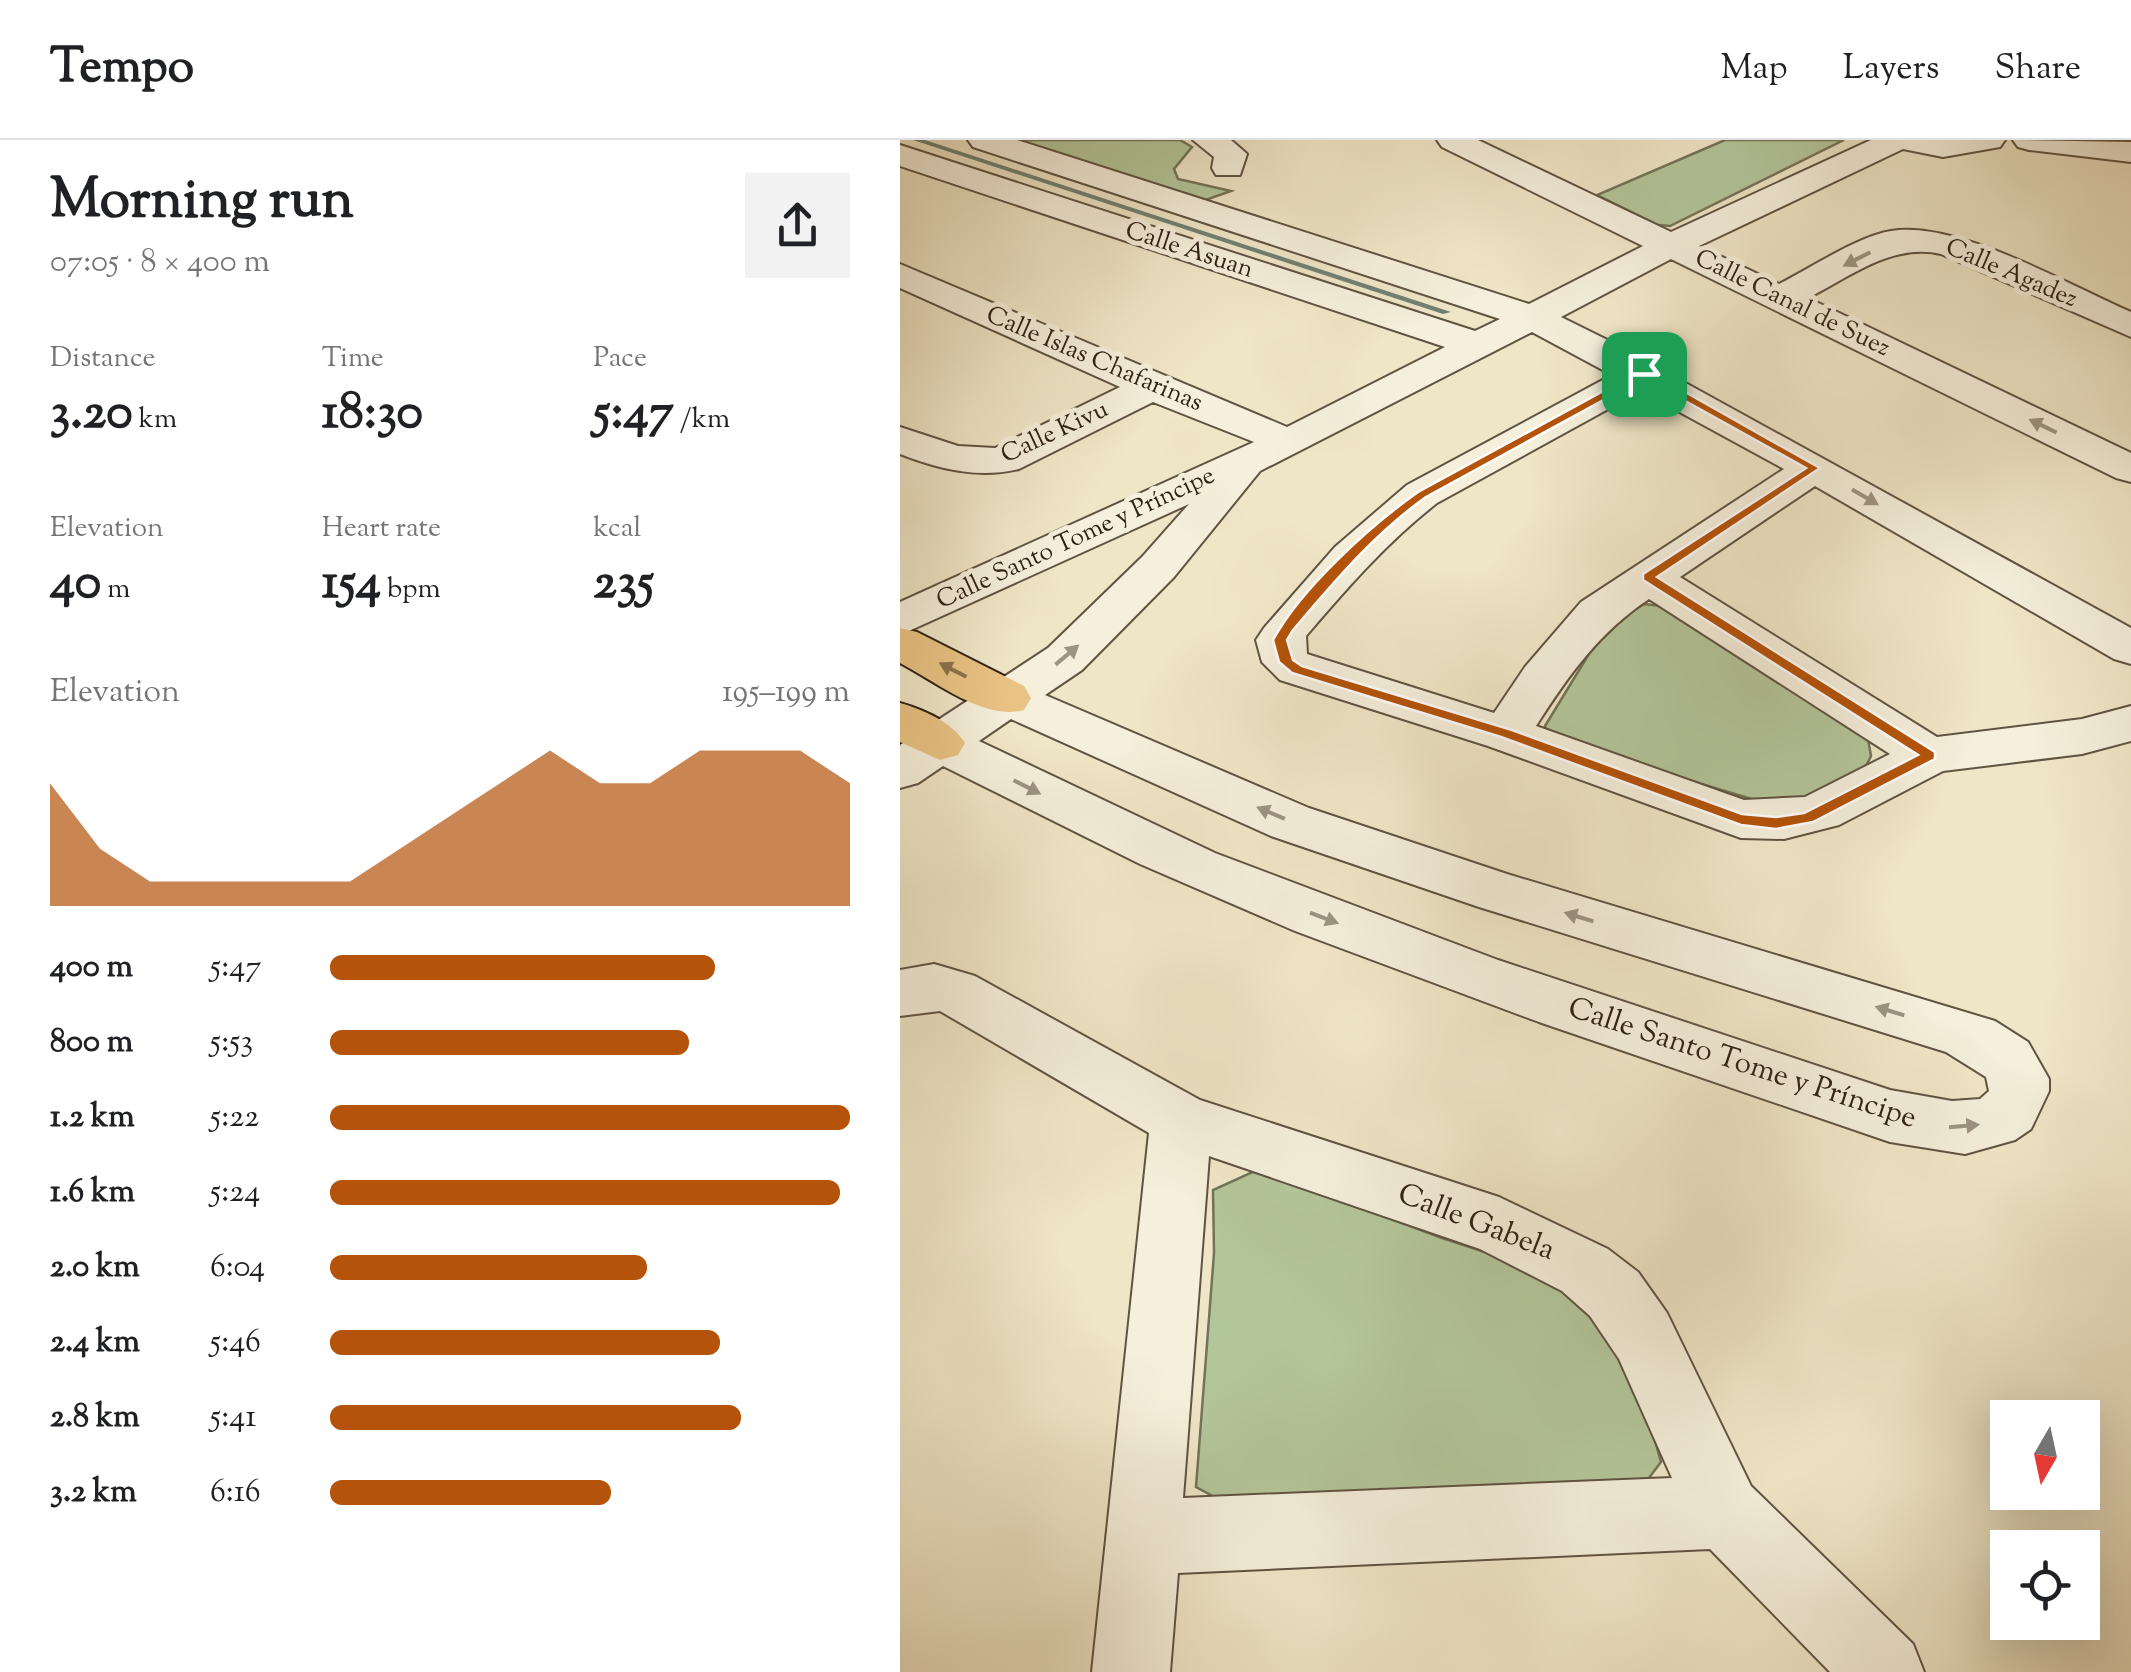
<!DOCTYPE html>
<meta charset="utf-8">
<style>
:root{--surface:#fff;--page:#f2f2f2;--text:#202124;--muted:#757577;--line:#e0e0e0;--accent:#b45309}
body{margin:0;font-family:"Sorts Mill Goudy",serif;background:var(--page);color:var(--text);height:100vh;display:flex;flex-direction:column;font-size:38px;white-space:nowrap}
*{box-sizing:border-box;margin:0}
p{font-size:32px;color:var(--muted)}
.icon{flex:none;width:55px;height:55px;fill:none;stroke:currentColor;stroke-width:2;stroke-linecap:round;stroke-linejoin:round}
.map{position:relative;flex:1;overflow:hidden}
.panel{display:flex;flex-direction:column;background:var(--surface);width:900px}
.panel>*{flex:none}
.needle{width:65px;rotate:189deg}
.fabs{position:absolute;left:1090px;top:1260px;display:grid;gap:20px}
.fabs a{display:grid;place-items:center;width:110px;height:110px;border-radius:0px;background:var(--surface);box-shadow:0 10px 40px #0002;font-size:50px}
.pin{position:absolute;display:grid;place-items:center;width:85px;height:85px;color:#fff;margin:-42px;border-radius:20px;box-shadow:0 5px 15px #0006}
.round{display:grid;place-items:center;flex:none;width:105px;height:105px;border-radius:0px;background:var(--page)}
.head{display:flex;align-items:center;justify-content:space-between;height:170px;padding:0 50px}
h1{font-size:55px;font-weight:700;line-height:75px}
.figures{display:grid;grid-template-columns:repeat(3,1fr);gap:15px;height:170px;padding:10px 50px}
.figures div{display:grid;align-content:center}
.figures b{font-size:50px;font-weight:700}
.figures small{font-size:28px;font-weight:400}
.figures p{font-size:28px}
.chart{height:280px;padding:20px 50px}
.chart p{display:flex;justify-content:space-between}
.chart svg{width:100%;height:180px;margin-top:10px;fill:var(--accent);opacity:.7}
ul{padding:0 50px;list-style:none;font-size:32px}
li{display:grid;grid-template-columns:160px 120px 1fr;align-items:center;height:75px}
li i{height:25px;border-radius:12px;background:var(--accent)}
header{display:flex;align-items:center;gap:60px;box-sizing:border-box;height:140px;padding:0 50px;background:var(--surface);border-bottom:2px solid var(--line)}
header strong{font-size:48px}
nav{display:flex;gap:55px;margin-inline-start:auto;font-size:35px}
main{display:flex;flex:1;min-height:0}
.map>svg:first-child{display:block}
</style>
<header>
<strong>Tempo</strong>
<nav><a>Map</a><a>Layers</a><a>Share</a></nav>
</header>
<main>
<section class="panel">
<div class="head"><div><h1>Morning run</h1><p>07:05 · 8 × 400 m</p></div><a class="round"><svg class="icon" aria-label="share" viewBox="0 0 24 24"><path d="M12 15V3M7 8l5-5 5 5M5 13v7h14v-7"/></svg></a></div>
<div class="figures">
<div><p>Distance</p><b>3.20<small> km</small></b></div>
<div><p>Time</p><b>18:30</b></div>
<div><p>Pace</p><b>5:47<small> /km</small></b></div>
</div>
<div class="figures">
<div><p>Elevation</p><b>40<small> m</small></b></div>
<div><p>Heart rate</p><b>154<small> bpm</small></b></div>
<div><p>kcal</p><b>235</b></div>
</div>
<div class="chart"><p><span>Elevation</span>195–199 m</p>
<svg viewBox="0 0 160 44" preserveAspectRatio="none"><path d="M0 44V14L10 30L20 38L30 38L40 38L50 38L60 38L70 30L80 22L90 14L100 6L110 14L120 14L130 6L140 6L150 6L160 14V44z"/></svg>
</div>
<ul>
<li><b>400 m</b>5:47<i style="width:74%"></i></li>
<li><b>800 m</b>5:53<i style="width:69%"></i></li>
<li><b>1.2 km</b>5:22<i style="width:100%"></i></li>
<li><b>1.6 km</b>5:24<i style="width:98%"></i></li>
<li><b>2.0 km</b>6:04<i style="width:61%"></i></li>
<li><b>2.4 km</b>5:46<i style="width:75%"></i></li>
<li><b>2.8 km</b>5:41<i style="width:79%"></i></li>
<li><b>3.2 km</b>6:16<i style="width:54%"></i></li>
</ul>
</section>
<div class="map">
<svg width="1231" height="1532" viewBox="0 0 1231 1532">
<rect width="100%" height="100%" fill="#efe6c7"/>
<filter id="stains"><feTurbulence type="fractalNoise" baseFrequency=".002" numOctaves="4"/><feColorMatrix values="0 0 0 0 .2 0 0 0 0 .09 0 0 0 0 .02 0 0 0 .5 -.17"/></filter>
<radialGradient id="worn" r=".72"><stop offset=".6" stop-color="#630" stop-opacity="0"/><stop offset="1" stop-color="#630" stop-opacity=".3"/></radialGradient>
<path fill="#b3c69a" stroke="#727458" stroke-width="2.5" d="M105 0H280L292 7 274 29 278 39 331 51 300 62Z
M825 0H944L770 86 758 85 697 55Z
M744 464 761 466 968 599 971 616 966 626 891 666 865 663 648 598 645 586 706 486Z
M359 1029 542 1098 714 1154 761 1322 736 1355 348 1375 296 1347 314 1113 313 1050Z"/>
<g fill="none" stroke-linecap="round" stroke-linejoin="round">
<path fill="#708174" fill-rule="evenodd" d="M13 0H25L551 172 543 174Z"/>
<defs>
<path id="minor" d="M68 0H117L629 164 743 106 542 7 537 0H578L771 92 971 0H1105L1100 7 1043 17 1003 9 799 106 879 144C911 128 958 96 991 91 1057 80 1169 145 1231 172V197L1041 114C992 103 951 136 908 158L1231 313V342L1216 338 771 119 661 177 758 225 762 230 1231 488V524L1214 519 915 346 780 437 1037 597 1182 579 1231 566V601L1182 614 1043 631 939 685 884 699 841 698 588 606 380 540 362 522 356 500 364 488 435 407 507 345 712 235 632 192 360 331 274 437 182 530 145 555 409 668 607 734 1095 881 1128 902 1149 939V951L1131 989 1115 1000 1065 1014 990 1002 639 882 395 791 240 724 43 626 18 643 0 648V605L148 508 242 417 289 364 0 495V462L354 302 253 262 119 329C77 339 39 329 0 314V287L58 306 95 308 220 247 0 148V124L387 287 545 207 0 26V5L575 191 600 179 73 7ZM741 251 884 329 681 462 625 527 594 573 407 514 406 496C447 448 487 402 537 363ZM749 459 990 614 905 657 844 660 636 586C668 536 699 492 749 459ZM111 579 371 696 579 767 1046 912 1086 937 1089 951 1080 959 1052 961 990 950 598 820 315 713 79 601Z
M293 0H331L347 14 340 35H316L312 28 314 17Z
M1113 0 1231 2V22L1129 10 1118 7Z
M34 824 75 836 300 960 599 1057 708 1109 738 1132 767 1173 851 1346 1013 1504 1024 1532H930L810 1409 278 1433 270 1532H192L249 993 40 871 0 876V830ZM309 1016 580 1109 662 1151 690 1176 719 1219 772 1338 283 1358Z"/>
<path id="major" d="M0 488 17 492 124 546 131 558 124 570C84 581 35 541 0 523Z
M0 563C24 570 52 582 65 603L58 615 40 620 0 602Z"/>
</defs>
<use href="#minor" stroke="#605342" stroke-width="4"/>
<use href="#major" stroke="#302216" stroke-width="4"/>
<use href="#minor" fill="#f5efdb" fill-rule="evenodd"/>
<use href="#major" fill="#e8c384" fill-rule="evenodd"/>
</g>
<defs><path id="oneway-solid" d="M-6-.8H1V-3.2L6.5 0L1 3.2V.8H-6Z" transform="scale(2.5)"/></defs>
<g fill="#9c9382">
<use href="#oneway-solid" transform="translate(957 119) rotate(153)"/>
<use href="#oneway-solid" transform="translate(1143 286) rotate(-154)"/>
<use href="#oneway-solid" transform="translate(965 357) rotate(30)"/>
<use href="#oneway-solid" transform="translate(167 515) rotate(-40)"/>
<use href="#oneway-solid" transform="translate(127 647) rotate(27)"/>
<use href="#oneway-solid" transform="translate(371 673) rotate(-157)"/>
<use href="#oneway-solid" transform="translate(679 777) rotate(-163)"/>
<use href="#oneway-solid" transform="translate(424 778) rotate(21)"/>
<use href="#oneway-solid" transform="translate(990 871) rotate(-163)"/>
<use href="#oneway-solid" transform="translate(1064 986) rotate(-5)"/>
</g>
<use fill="#8c724d" href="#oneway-solid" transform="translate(53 530) rotate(-153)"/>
<path fill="#b45309" stroke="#fff" stroke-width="2.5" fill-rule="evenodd" d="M740 231H748L920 328 757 437 1035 612V619L913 682 876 689 841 685 601 597 392 533 379 522 373 500C401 448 470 386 518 352ZM744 238 906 328 743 434V440L1018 615 904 673 876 677 842 674 612 590 402 526 393 520 387 500 393 490C435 441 474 394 526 357Z"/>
<g text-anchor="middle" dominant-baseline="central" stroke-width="10" stroke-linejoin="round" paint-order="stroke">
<g font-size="25" fill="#302216" stroke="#f5efdb">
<text transform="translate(289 111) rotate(18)">Calle Asuan</text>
<text transform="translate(1111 134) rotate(23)">Calle Agadez</text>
<text transform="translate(892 164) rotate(26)">Calle Canal de Suez</text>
<text transform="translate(194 220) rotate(23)">Calle Islas Chafarinas</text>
<text transform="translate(155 293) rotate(-25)">Calle Kivu</text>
<text transform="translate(176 399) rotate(-25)">Calle Santo Tome y Príncipe</text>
</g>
<g font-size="30" fill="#302216" stroke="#f5efdb">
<text transform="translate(842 924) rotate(18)">Calle Santo Tome y Príncipe</text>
<text transform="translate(576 1083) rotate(21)">Calle Gabela</text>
</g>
</g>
<rect width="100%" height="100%" filter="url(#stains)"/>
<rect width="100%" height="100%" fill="url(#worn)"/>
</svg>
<div class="fabs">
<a><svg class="needle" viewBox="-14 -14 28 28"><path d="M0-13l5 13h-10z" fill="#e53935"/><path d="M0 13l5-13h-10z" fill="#757577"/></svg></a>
<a><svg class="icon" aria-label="locate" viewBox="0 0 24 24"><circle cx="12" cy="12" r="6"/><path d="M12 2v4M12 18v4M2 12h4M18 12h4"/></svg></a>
</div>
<div class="pin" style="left:744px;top:234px;background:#1e9e55"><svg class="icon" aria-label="arrive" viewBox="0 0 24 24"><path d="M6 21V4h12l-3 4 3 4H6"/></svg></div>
</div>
</main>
